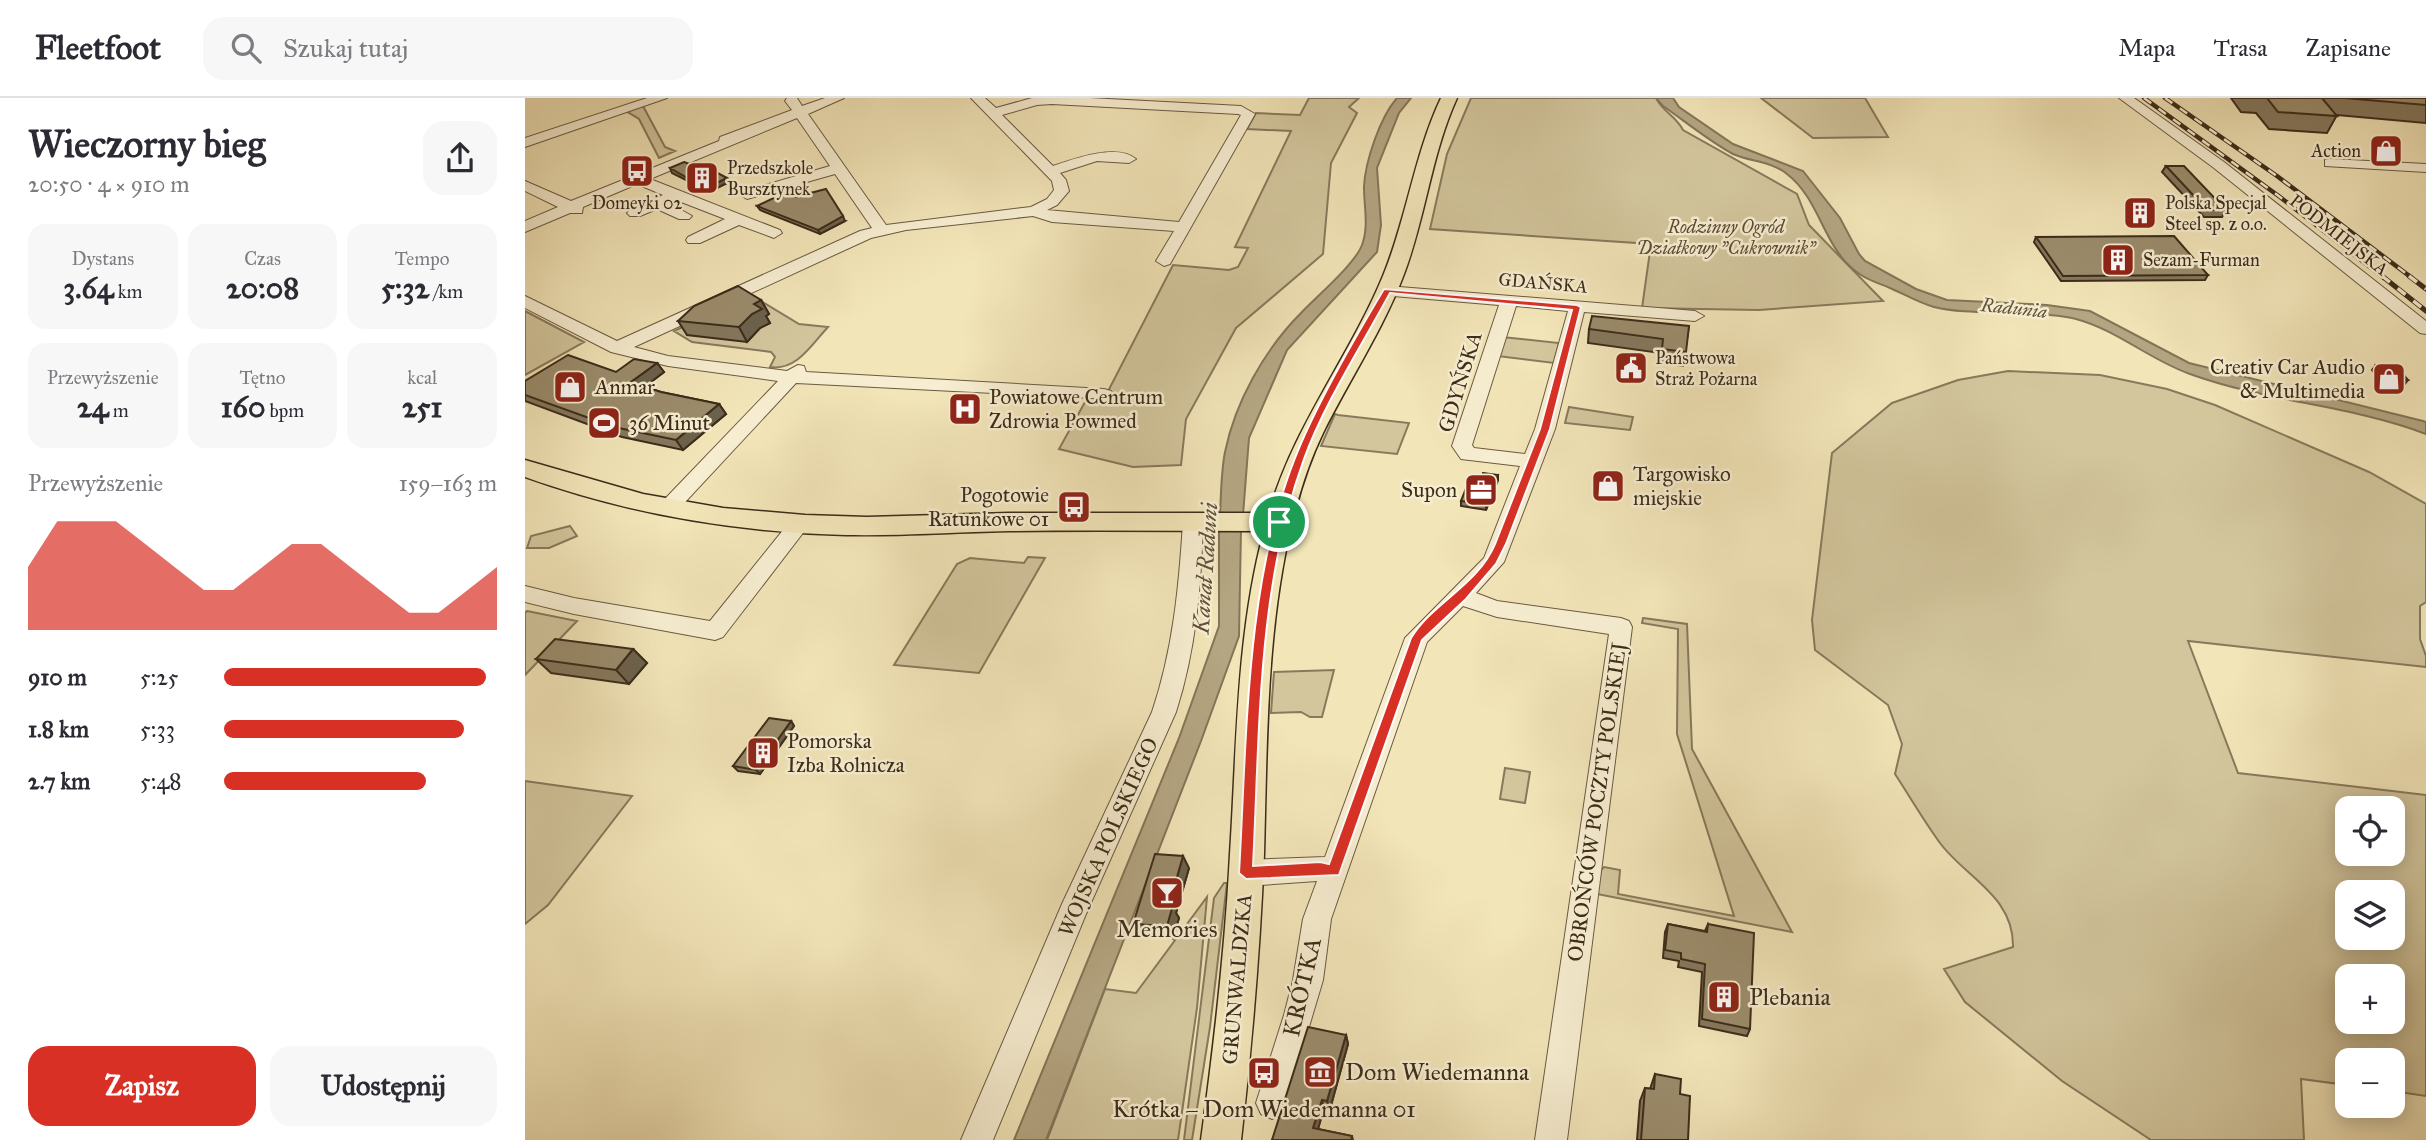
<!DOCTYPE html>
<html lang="pl">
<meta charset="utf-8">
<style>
:root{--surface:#fff;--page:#f7f7f7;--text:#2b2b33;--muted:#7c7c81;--line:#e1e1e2;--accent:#d93025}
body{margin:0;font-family:"IM FELL Great Primer",serif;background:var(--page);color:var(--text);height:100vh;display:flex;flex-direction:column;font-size:26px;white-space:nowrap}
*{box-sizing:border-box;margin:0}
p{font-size:23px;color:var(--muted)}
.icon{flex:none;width:38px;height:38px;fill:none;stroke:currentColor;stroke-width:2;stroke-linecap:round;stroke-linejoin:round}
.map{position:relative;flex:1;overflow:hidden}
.panel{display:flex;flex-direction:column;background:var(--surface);width:525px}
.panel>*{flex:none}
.controls{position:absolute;left:1810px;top:698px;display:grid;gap:14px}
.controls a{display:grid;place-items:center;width:70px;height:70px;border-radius:14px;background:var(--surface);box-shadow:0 4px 18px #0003;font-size:35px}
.pin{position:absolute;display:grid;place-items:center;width:60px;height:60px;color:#fff;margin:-30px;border:4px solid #fff;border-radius:50%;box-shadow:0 2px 7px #0007}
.round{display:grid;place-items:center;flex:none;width:74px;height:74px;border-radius:21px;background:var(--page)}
.headline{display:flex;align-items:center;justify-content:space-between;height:119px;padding:0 28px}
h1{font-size:38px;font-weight:700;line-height:52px}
.metrics{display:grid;grid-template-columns:repeat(3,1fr);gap:10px;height:119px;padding:7px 28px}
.metrics div{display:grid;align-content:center;border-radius:18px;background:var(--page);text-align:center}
.metrics b{font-size:30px;font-weight:700}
.metrics small{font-size:19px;font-weight:400}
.metrics p{font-size:19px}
.chart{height:196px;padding:14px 28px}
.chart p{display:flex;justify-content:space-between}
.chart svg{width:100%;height:126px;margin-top:7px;fill:var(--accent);opacity:.7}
.cta{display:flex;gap:14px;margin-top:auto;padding:14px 28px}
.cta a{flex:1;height:80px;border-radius:21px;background:var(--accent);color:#fff;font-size:28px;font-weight:700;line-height:80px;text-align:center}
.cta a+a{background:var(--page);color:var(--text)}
ul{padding:0 28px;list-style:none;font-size:23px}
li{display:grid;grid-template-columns:112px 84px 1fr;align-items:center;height:52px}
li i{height:18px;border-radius:9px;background:var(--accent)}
header{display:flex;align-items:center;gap:42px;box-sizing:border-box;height:98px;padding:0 35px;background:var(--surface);border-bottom:2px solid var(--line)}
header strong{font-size:33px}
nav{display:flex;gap:38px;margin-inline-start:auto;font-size:24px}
.search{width:490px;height:63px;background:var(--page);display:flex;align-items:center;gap:18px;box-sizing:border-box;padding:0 24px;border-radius:21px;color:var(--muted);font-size:26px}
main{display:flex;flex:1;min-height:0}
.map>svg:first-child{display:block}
</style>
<header>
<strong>Fleetfoot</strong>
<div class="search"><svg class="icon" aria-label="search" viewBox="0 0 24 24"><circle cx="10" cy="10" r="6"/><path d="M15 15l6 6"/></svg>Szukaj tutaj</div>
<nav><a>Mapa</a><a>Trasa</a><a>Zapisane</a></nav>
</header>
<main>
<section class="panel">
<div class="headline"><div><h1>Wieczorny bieg</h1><p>20:50 · 4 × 910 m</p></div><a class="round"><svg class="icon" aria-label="share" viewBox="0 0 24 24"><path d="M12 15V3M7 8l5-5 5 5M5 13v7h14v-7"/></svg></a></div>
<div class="metrics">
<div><p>Dystans</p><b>3.64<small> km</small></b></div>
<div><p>Czas</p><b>20:08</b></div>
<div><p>Tempo</p><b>5:32<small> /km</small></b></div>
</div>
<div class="metrics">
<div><p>Przewyższenie</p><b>24<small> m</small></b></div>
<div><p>Tętno</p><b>160<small> bpm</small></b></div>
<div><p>kcal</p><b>251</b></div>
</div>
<div class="chart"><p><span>Przewyższenie</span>159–163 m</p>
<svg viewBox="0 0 160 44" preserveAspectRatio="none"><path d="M0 44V22L10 6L20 6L30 6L40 14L50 22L60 30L70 30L80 22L90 14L100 14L110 22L120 30L130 38L140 38L150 30L160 22V44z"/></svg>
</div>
<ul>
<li><b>910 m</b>5:25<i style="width:96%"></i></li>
<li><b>1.8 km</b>5:33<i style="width:88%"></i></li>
<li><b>2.7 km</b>5:48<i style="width:74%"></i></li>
</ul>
<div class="cta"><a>Zapisz</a><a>Udostępnij</a></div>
</section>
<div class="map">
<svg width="1901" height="1042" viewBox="0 0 1901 1042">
<rect width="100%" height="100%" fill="#f2e5b8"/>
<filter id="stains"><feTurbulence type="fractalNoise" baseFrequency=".00286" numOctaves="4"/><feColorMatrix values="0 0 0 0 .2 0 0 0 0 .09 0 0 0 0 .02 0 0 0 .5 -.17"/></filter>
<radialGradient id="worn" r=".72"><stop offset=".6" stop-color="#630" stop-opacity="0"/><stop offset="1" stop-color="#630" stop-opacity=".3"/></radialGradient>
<path fill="#d3c69d" stroke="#88795c" stroke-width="2" fill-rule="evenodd" d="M784 0H834L824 9 832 15 806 65 798 156 711 230 661 321 656 367 608 369 534 351 560 304 577 305 648 167 704 172 713 169 723 150 710 149 766 33 722 31 731 15 775 17Z
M946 0H1131C1138 14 1151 18 1158 32L1272 96 1284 127 1358 203 1234 212 1117 210 1126 146 905 131 922 56Z
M1236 0H1340L1363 39 1288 40Z
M118 8 140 49 150 53 134 60 114 21 101 13Z
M226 197 274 226 303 229C287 246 272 273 245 269L250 259 246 254 167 244 149 233Z
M0 213 59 244 0 277Z
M977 239 1034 245 1029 265 972 258Z
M1483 273 1575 277 1642 291 1690 307 1844 374 1901 406V504L1895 508V541L1901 558V569L1663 543 1713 675 1901 697V998L1867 993V962H1822V987L1776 981 1779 1042H1626L1537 983 1440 904 1419 871 1488 849C1489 798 1441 780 1415 745 1399 723 1385 699 1370 676L1377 646 1363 607 1290 552 1287 522 1307 355 1367 305 1433 282ZM1822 710H1867V756H1822ZM1822 794H1867V840H1822ZM1822 878H1867V924H1822Z
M1044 309 1108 319 1105 332 1040 325Z
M810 316 813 317 884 325 872 356 796 348Z
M45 428 52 438 24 450H2L6 438Z
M503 459 520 460 454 575 369 567 432 466 445 460 499 465Z
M2 513 52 523 0 577V515Z
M1118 520 1162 526 1167 651 1267 834 1067 795 1075 773 1079 769 1095 772 1093 796 1209 818 1152 636 1153 531 1117 525Z
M809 572 797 619H785L776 614 746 615 749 574Z
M980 670 1005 674 1000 705 975 701Z
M0 683 107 698 23 807 0 826Z
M699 785H702L685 929 667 1042H659L689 800Z
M682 799 672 910 653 1042H522L580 891 611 895Z"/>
<path fill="#b4a682" stroke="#847558" stroke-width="2" d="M872 0H886L874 15 852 70 856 127 852 154 762 252 724 340 718 417 695 418C696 397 696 374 700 354 710 304 740 251 776 215 791 199 830 166 837 147 844 128 839 109 839 89 840 64 855 19 872 0Z
M1131 0H1148L1154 9 1208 46 1278 73 1315 120 1334 156 1340 163 1391 191 1422 202 1522 207 1565 213 1664 265 1898 323 1901 324V336C1825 307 1742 304 1665 276 1625 262 1592 232 1551 221 1531 216 1509 216 1488 215 1462 214 1434 215 1409 209 1394 205 1379 196 1365 190 1356 186 1345 183 1336 177 1298 153 1297 103 1262 76 1246 63 1226 64 1208 56 1184 43 1161 24 1138 8Z
M694 431H716L714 538 676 643 521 1042H489L654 640 694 528Z"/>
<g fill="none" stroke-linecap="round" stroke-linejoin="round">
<defs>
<path id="minor" d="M122 0H142L0 49V40Z
M262 0H272L277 8 300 0H319L283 16 361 127 506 109 522 101 529 92 527 83 446 0H460L471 10 507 0H564L716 8 730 16 645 166 639 168 631 163 649 133 527 124 508 118 381 132 346 140 109 249 143 258 262 273 273 267 279 268 281 274 579 291 586 293 588 297 586 301 271 285 150 415H136L133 410 136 405 253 283 143 268 86 254 0 210V198L92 243 335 133 347 130 310 76 222 101 215 97 217 94 305 68 272 20 125 81 255 132 257 135 249 140 214 127 175 145H163L161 142 163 139 200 121 151 102 144 105 167 118 164 121H154L132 111 115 118H105L102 115 105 112 138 97 112 86 58 109 57 115H45L0 134V123L33 109 0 93V83L46 103 194 43 195 39 267 12 260 3ZM527 6 713 16 716 17 654 124 522 112 532 107 544 93 541 82 535 75 572 63 604 65 611 61C592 45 549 61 528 68L477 17 512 7Z
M1594 0H1609L1699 64 1901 223V236L1895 235 1689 70Z
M1805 61 1901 66V74L1800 68V62Z
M862 188 1170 213 1179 218 1170 223 1059 214 1030 331 979 464 951 495 972 503 1096 520 1104 523 1107 529 1042 1042H1010L1084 536 972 519 938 508 902 544 806 821 798 882 758 1016 747 1021 736 1016 731 1005 759 917 768 882 778 821 792 783 721 788 711 784 707 775 711 766 721 762 800 759 880 540 959 460 995 368 936 361 927 348 974 207 856 197 854 193 856 189ZM991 208 1043 213 1010 331 1000 356 949 350 947 347Z
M668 417 675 419 678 424C676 489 671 552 651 614L561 816 468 1042H436L537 806 627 614C648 552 654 489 658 424L661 419Z
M274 419 281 421 284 426 281 431 198 539 190 542 49 516 0 504V488L49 500 185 523 267 421Z"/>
<path id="major" d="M916 0H932C906 57 901 118 879 176 858 232 824 282 798 335 782 368 772 402 764 438 741 542 742 650 739 756 735 852 727 947 716 1042H676C689 947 700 852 705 756 712 649 711 537 739 433 654 433 570 432 485 433 431 434 376 438 321 437 211 434 103 416 0 379V362L118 396 198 410 280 417 342 419 485 415H744C768 329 824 260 858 178 882 120 889 57 916 0Z"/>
</defs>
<use href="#minor" stroke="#6a5a42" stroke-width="2"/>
<use href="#major" stroke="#3c2c1a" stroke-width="3"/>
<use href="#minor" fill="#f7eed1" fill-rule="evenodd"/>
<use href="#major" fill="#f2e5b8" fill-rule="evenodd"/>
<defs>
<path id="rail-far1" d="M1619 0 1755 99 1859 180
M1640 0 1752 78 1887 180"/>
<path id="rail" d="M1857 178 1901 213
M1884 178 1901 191"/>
</defs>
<use href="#rail-far1" stroke="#3c2c1a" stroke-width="4.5"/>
<use href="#rail" stroke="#3c2c1a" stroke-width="5"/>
<use href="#rail-far1" stroke="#f7eed1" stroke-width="2.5" stroke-dasharray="9" stroke-linecap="butt"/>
<use href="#rail" stroke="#f7eed1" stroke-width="3.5" stroke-dasharray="10" stroke-linecap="butt"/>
</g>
<path fill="#85785d" stroke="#3c2c1a" stroke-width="2" d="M1706 0H1901V25L1812 17 1802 35 1744 31 1731 15 1716 14Z
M1641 68 1701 112 1697 119H1679L1637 74Z
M145 70 202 80 204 84 190 91 169 86 147 75Z
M232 108 320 123 295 136 235 112Z
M1511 139 1683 177 1680 182 1536 183 1509 144Z
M236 202 244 216 241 218 245 225 235 230 222 244 162 237 153 223Z
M1164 228 1158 268 1134 265 1136 255 1063 245 1064 231Z
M132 265 139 274 119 289 136 294 194 306 201 316 158 352 97 339 0 303V283L91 274Z
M1851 267 1883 282 1879 287 1859 286 1847 272Z
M973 377V382L961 412 936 408V403L957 380Z
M108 551 122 565 104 586 26 575 11 561Z
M266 623 269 628 235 676 213 673 208 668Z
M664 770 651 815 654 820 648 840 614 838 608 826Z
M1143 826 1180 833 1183 826 1225 931 1222 938 1174 928 1177 874 1153 869 1154 863 1138 860 1140 834Z
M821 937 823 946 805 1011 799 1010 793 1031 827 1038 828 1042H747Z
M1130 976 1155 996 1163 1042H1112L1115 1003 1120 990 1125 991Z"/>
<path fill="#6c624c" stroke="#3c2c1a" stroke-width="2" d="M202 80 204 84 190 91 187 87Z
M318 118 320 123 295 136 293 132Z
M236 202 244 216 241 218 245 225 235 230 222 244 214 229 229 206Z
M132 265 139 274 113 294 106 284Z
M194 306 201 316 158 352 151 342Z
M973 377V382L961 412V407Z
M108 551 122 565 104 586 91 572Z
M266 623 269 628 235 676 231 672Z
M658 758 664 770 651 815 654 820 648 840 642 828 644 807Z
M821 937 823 946 805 1011 802 1003Z
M797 1002 799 1010 791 1038 788 1030Z"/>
<path fill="#9b8c6c" stroke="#3c2c1a" stroke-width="2" d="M1742 0H1797L1812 18 1753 14Z
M1819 0H1901V7Z
M159 64 170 68 176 66 202 80 187 87 166 82 145 70Z
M1641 68H1659L1701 112H1682Z
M301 91 318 118 293 132 232 108 259 95 270 99Z
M1649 138 1683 177 1538 178 1511 139Z
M213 188 236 202 229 206 237 211 227 216 214 229 153 223 169 208Z
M1067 218 1164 228 1161 254 1137 251 1138 241 1064 231Z
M43 257 91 274 109 261 132 265 106 284 136 294 194 306 151 342 89 329 0 297V283Z
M1851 267 1871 268 1883 282H1862Z
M958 375 973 377 961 407 936 403 946 378 957 380Z
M30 541 108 551 91 572 11 561Z
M244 620 266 623 231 672 208 668Z
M630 756 658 758 644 807H648L642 828 608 826Z
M1143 826 1182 834 1183 826 1229 835 1225 931 1177 921 1180 866 1156 861V855L1140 852Z
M783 929 821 937 802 1003 797 1002 788 1030 827 1038 826 1042H747Z
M1130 976 1156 981 1155 996 1165 998 1163 1042H1116L1120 990 1129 991Z"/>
<path fill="#d93025" stroke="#fff" stroke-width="2" fill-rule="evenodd" d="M859 191 1052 207 1056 209 1025 331 981 446 971 466 941 501 897 542 814 777 721 781 714 775C722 640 720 486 770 360 791 306 829 241 859 191ZM865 195 1047 212 1015 331 970 446C952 488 908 504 886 540L804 766 795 764 728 768C735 633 732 490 779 361 800 304 836 249 865 195Z"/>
<defs>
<symbol id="shop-square" viewBox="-11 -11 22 22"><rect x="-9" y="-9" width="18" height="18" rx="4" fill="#8f2418" stroke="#f7eed1"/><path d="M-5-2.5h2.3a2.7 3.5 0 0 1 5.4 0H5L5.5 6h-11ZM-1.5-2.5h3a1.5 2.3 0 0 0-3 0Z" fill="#fff"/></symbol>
<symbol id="bus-square" viewBox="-11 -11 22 22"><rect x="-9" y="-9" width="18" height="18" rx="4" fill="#8f2418" stroke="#f7eed1"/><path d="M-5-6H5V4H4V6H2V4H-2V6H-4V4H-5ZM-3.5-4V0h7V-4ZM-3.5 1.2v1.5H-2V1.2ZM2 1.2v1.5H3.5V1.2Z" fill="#fff"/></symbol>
<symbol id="building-square" viewBox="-11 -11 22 22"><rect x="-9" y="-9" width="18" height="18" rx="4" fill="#8f2418" stroke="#f7eed1"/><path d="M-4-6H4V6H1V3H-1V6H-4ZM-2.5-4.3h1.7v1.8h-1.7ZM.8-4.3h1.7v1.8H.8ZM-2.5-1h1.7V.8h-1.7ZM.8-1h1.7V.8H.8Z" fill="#fff"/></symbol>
<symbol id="civic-square" viewBox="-11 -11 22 22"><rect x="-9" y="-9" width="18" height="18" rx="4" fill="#8f2418" stroke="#f7eed1"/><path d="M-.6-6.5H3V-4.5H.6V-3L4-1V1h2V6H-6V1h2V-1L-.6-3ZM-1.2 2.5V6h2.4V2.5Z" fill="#fff"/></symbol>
<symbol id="hospital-square" viewBox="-11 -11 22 22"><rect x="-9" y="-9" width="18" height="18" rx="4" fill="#8f2418" stroke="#f7eed1"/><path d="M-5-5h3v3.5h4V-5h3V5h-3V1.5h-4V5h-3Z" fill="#fff"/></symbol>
<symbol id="stadium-square" viewBox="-11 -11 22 22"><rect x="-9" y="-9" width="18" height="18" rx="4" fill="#8f2418" stroke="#f7eed1"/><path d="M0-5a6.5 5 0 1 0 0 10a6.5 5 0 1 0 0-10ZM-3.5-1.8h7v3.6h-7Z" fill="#fff"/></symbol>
<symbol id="office-square" viewBox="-11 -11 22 22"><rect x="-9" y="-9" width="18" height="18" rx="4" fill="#8f2418" stroke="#f7eed1"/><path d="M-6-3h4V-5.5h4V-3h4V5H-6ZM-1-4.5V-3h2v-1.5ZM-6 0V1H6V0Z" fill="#fff"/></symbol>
<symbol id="bar-square" viewBox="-11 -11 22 22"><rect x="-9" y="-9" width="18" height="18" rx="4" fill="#8f2418" stroke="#f7eed1"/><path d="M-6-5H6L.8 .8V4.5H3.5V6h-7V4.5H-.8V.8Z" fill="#fff"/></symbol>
<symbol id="museum-square" viewBox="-11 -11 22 22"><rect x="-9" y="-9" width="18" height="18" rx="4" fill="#8f2418" stroke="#f7eed1"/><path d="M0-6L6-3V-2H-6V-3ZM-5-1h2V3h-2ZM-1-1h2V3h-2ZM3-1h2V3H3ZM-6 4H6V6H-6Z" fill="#fff"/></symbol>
</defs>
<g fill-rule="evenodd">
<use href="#shop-square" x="1842" y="34" width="38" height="38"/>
<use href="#bus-square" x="93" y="54" width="38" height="38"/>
<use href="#building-square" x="158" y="61" width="38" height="38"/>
<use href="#building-square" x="1596" y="96" width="38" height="38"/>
<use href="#building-square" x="1574" y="143" width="38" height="38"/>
<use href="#civic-square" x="1087" y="251" width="38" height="38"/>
<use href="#shop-square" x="1845" y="262" width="38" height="38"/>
<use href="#shop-square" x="26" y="270" width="38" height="38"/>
<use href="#hospital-square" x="421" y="292" width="38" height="38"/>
<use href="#stadium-square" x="60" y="306" width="38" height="38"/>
<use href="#shop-square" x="1064" y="369" width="38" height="38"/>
<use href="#office-square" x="937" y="373" width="38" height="38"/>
<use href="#bus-square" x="530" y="390" width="38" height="38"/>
<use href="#building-square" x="219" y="636" width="38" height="38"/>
<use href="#bar-square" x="623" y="776" width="38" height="38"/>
<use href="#building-square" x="1180" y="880" width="38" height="38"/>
<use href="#museum-square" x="776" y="955" width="38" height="38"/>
<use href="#bus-square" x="720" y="956" width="38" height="38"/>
</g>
<g text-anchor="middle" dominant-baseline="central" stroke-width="5" stroke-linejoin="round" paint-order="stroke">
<g font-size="18" fill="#3c2c1a" stroke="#f7eed1" text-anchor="start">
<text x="1836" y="53" text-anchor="end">Action</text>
<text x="202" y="70">Przedszkole<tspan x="202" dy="21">Bursztynek</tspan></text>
<text x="112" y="105" text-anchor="middle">Domeyki 02</text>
<text x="1640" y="105">Polska Specjal<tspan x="1640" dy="21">Steel sp. z o.o.</tspan></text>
<text x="1618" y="162">Sezam-Furman</text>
<text x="1130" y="260">Państwowa<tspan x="1130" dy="21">Straż Pożarna</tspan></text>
</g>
<g font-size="18" font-style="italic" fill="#5a4b34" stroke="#f7eed1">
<text x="1201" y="129">Rodzinny Ogród<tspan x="1201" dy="21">Działkowy "Cukrownik"</tspan></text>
</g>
<g font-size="18" fill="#3c2c1a" stroke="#f7eed1">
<text transform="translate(1814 137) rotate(38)">PODMIEJSKA</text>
<text transform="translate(1018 185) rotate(5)">GDAŃSKA</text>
</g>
<g font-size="19" font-style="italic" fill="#605139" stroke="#f7eed1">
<text transform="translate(1489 210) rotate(6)">Radunia</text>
</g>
<g font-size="21" fill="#3c2c1a" stroke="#f7eed1" text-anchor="start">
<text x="1840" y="269" text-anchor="end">Creativ Car Audio<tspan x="1840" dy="24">&amp; Multimedia</tspan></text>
<text x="70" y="289">Anmar</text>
<text x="464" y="299">Powiatowe Centrum<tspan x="464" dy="24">Zdrowia Powmed</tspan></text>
<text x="104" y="325">36 Minut</text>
<text x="1108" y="376">Targowisko<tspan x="1108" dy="24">miejskie</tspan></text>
<text x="932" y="392" text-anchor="end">Supon</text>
<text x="524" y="397" text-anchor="end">Pogotowie<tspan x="524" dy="24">Ratunkowe 01</tspan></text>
<text x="262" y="643">Pomorska<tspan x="262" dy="24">Izba Rolnicza</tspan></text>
</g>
<g font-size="21" fill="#3c2c1a" stroke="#f7eed1">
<text transform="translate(935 284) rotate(-73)">GDYŃSKA</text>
<text transform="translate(1072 704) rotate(-82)">OBROŃCÓW POCZTY POLSKIEJ</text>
<text transform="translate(583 739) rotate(-66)">WOJSKA POLSKIEGO</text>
<text transform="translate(712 881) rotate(-85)">GRUNWALDZKA</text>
</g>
<g font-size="23" font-style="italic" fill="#605139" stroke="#f7eed1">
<text transform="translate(680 470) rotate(-86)">Kanał Raduni</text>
</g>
<g font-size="24" fill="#3c2c1a" stroke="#f7eed1">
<text x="642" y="831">Memories</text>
<text x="1224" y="899" text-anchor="start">Plebania</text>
<text x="820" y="974" text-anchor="start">Dom Wiedemanna</text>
<text x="739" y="1011">Krótka – Dom Wiedemanna 01</text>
</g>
<g font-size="24" fill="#3c2c1a" stroke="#f7eed1">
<text transform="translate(777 889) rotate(-77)">KRÓTKA</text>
</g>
</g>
<rect width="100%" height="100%" filter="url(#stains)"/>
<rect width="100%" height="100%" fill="url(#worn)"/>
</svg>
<div class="controls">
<a><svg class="icon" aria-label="locate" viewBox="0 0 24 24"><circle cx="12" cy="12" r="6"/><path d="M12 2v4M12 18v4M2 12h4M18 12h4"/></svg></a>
<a><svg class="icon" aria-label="layers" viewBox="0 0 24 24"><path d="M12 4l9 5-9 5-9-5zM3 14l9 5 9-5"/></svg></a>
<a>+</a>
<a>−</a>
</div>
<div class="pin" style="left:754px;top:424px;background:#1e9e55"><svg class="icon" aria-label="arrive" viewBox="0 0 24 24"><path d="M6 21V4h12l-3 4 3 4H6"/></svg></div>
</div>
</main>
